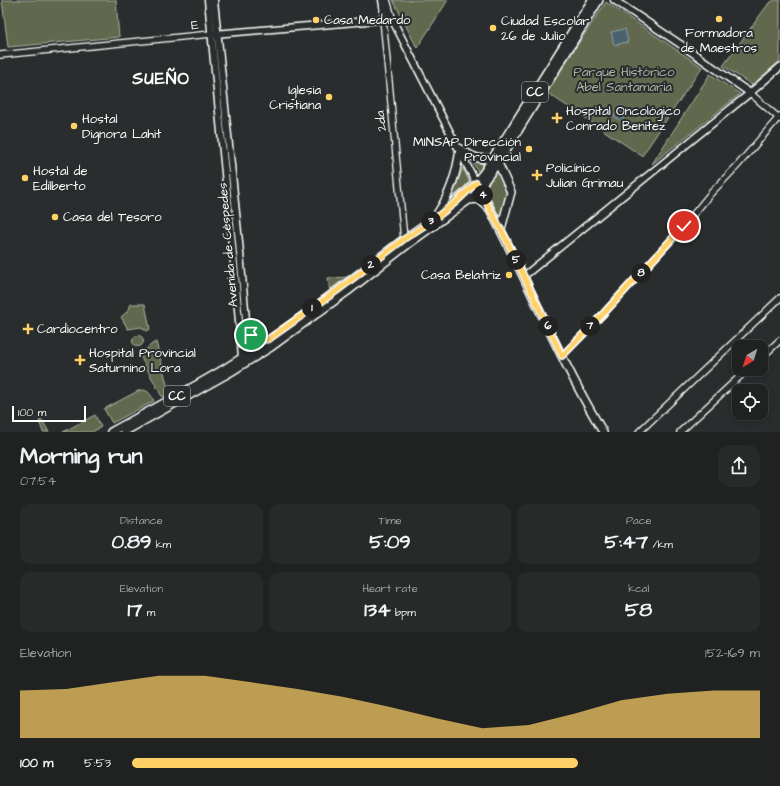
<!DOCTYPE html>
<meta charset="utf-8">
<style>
:root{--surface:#202222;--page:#282a2a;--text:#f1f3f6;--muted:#a2a4a5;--line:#3d3f40;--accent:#ffd166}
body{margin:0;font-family:"Architects Daughter",sans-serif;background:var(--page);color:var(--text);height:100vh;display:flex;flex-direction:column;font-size:15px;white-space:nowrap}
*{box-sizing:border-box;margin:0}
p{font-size:13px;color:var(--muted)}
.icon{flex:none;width:22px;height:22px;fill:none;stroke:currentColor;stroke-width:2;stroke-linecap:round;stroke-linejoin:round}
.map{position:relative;height:432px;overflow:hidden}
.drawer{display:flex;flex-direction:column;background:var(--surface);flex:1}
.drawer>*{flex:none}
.needle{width:26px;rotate:218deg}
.tools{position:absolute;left:732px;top:340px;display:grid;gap:8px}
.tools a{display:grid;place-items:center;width:36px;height:36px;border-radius:8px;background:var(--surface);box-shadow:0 2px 6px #0003,0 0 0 1px var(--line);font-size:20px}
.scale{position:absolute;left:12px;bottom:10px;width:74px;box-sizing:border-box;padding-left:4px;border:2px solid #fff;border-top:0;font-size:11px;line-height:14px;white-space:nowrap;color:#fff;-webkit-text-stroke:3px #2a2d2e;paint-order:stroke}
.pin{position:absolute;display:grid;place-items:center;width:34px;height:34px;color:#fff;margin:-17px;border:2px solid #fff;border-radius:50%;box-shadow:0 1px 4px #0007}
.km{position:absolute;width:20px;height:20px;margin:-10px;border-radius:50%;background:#222;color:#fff;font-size:11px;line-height:20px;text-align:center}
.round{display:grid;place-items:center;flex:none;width:42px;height:42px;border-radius:12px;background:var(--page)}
.head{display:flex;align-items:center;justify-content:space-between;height:68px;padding:0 20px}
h1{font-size:22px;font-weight:700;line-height:30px}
.stats{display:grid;grid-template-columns:repeat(3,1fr);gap:6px;height:68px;padding:4px 20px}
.stats div{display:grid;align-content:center;border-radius:10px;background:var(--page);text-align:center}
.stats b{font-size:20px;font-weight:700}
.stats small{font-size:11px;font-weight:400}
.stats p{font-size:11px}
.chart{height:112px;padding:8px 20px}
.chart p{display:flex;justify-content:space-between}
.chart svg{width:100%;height:72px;margin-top:4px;fill:var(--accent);opacity:.7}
ul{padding:0 20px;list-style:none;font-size:13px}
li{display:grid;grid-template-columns:64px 48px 1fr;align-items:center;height:30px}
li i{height:10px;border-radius:5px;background:var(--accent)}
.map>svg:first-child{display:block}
</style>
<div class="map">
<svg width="780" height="432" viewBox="0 0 780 432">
<rect width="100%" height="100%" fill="#2a2d2e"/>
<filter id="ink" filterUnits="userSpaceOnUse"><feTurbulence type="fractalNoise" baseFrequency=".025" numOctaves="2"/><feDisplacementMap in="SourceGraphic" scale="8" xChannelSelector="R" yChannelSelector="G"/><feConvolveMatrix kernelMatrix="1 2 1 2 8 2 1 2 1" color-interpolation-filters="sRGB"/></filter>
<g filter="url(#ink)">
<path fill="#62684e" stroke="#b0b4a6" d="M2 0H116L119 37 8 47Z
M393 0H448L417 48Z
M775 0H780V61L752 85 723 66 769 3Z
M606 2 702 67 642 156 546 92Z
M710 74 740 94 652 164Z
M472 161 485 164 479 173Z
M463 168 470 184 450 200Z
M496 170 509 194 501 220 485 187Z
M350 277 330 293 328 278Z
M131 304H145L150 329 147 331 141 327 128 329 121 317 128 311Z
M132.5 341a5.5 5.5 0 1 1 11 0a5.5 5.5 0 1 1-11 0Z
M156 342 169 392 163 397 161 395 140 356 141 353C147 350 150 344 156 342Z
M142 390C149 390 151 395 154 401L112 423 104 409 138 391Z
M95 415 101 427 92 432H63Z
M42 420 49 432H43L39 421Z"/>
<path fill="#4a626e" stroke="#92a1a8" d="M625 29 628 42 614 45 611 32Z
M621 106 629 110 621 121 614 116Z"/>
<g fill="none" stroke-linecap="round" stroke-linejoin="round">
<defs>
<path id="tertiary" d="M387 0 392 17
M383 6V19L404 239
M0 55 211 34
M750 93 780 119
M562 356 604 313 684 226 711 193 738 165 780 116
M761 358 780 340
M639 432 780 298
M680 432 748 369"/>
<path id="secondary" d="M208 0 236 285 242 358 245 360
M214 0 239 242 249 353 248 357
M382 0 383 6 392 19 476 183
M614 0 683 46 750 93
M214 34 392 19
M524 276 750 93 780 67"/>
<path id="primary" d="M498 163 511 192 501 229
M476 183C521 264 555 352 603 432
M466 201 479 188 498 163 599 0
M437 214C450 195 457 172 460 149 471 156 479 161 493 158
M247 330C253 338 258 343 267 340
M111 432C149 411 187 391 224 369 283 333 337 291 391 249 423 224 459 205 484 172L592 0
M124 432 229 373 271 347 348 291 407 245 462 205 469 200 479 199 490 209"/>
</defs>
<use href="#tertiary" stroke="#fff" stroke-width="8"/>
<use href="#secondary" stroke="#fff" stroke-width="9"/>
<use href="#primary" stroke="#fff" stroke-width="10"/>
<use href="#tertiary" stroke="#2a2d2e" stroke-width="5.5"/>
<use href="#secondary" stroke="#2a2d2e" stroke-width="6"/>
<use href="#primary" stroke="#2a2d2e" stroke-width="7"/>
</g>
</g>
<g fill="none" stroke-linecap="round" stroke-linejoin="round" filter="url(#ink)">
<defs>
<path id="route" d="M251 335 260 341 269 339 338 290 404 239 433 220 456 202 476 183 506 239 562 356 604 313 684 226"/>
</defs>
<use href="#route" stroke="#fff" stroke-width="8"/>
<use href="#route" stroke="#ffd166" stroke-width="5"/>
</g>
<g fill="#ffd166" stroke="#2a2d2e" stroke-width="1.5">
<circle cx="719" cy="19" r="4"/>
<circle cx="316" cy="20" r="4"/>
<circle cx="493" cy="28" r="4"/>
<circle cx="329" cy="97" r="4"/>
<path d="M555 112h4v4h4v4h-4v4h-4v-4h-4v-4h4z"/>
<circle cx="74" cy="126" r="4"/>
<circle cx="529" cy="149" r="4"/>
<path d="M535 169h4v4h4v4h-4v4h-4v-4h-4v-4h4z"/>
<circle cx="25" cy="178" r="4"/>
<circle cx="55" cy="217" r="4"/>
<circle cx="509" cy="275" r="4"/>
<path d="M26 323h4v4h4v4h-4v4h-4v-4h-4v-4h4z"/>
<path d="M78 354h4v4h4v4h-4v4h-4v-4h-4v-4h4z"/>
</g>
<g text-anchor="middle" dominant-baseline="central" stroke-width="4" stroke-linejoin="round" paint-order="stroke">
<g fill="#2a2d2e" stroke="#bfc0c0" stroke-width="1">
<rect x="522" y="82" width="26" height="20" rx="3"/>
<rect x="164" y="386" width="26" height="20" rx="3"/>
</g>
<g font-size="12" font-weight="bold" fill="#fff">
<text x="535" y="92">CC</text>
<text x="177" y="396">CC</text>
</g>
<g font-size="13" fill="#fff" stroke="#2a2d2e" text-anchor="start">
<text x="324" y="20">Casa Medardo</text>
<text x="501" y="21">Ciudad Escolar<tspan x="501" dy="15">26 de Julio</tspan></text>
<text x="719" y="33" text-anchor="middle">Formadora<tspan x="719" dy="15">de Maestros</tspan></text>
<text x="321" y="90" text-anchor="end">Iglesia<tspan x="321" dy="15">Cristiana</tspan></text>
<text x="566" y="111">Hospital Oncológico<tspan x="566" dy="15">Conrado Benítez</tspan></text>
<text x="82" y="119">Hostal<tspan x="82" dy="15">Dignora Lahit</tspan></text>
<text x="521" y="142" text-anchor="end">MINSAP Dirección<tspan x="521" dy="15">Provincial</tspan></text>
<text x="546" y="168">Policínico<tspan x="546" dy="15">Julian Grimau</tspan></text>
<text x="33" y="171">Hostal de<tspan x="33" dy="15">Edilberto</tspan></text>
<text x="63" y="217">Casa del Tesoro</text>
<text x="501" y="275" text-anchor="end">Casa Belatriz</text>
<text x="37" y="329">Cardiocentro</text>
<text x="89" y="353">Hospital Provincial<tspan x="89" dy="15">Saturnino Lora</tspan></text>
</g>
<g font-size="13" fill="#fff" stroke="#2a2d2e">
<text transform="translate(195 25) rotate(-6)">E</text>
<text transform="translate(381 121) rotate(-96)">2da</text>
<text transform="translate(228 245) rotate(-95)">Avenida de Céspedes</text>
</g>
<g font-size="13" fill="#b0b4a6" stroke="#2a2d2e">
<text x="624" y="72">Parque Histórico<tspan x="624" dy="15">Abel Santamaría</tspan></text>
</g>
<g font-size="17" font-weight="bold" letter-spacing="1" fill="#fff" stroke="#2a2d2e">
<text x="161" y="79">SUEÑO</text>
</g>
</g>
</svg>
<div class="tools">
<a><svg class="needle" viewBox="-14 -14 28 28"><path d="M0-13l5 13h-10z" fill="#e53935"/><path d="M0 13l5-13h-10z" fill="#a2a4a5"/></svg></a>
<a><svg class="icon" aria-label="locate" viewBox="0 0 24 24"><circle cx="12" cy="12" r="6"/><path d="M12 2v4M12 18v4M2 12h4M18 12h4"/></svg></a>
</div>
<div class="scale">100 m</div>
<div class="pin" style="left:251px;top:335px;background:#1e9e55"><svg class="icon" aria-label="arrive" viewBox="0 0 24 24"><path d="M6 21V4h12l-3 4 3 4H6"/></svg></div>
<div class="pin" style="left:684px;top:226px;background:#d93025"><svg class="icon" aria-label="check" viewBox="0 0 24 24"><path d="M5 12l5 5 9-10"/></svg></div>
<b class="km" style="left:312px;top:308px">1</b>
<b class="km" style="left:371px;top:265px">2</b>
<b class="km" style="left:431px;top:221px">3</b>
<b class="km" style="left:483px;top:195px">4</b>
<b class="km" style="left:516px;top:260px">5</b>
<b class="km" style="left:548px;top:326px">6</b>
<b class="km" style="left:590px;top:326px">7</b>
<b class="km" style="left:641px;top:273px">8</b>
</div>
<section class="drawer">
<div class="head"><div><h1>Morning run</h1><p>07:54</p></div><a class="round"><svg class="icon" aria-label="share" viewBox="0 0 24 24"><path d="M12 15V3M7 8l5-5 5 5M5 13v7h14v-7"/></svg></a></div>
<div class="stats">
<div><p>Distance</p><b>0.89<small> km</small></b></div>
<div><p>Time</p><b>5:09</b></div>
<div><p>Pace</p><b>5:47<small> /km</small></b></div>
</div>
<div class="stats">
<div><p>Elevation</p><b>17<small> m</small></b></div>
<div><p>Heart rate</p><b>134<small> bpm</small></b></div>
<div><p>kcal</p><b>58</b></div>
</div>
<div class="chart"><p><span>Elevation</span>152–169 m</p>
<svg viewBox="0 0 160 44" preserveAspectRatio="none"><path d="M0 44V15L10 14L20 10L30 6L40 6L50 10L60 14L70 19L80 25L90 32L100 38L110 36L120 29L130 21L140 17L150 15L160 15V44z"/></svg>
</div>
<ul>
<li><b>100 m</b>5:53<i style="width:71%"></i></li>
</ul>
</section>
